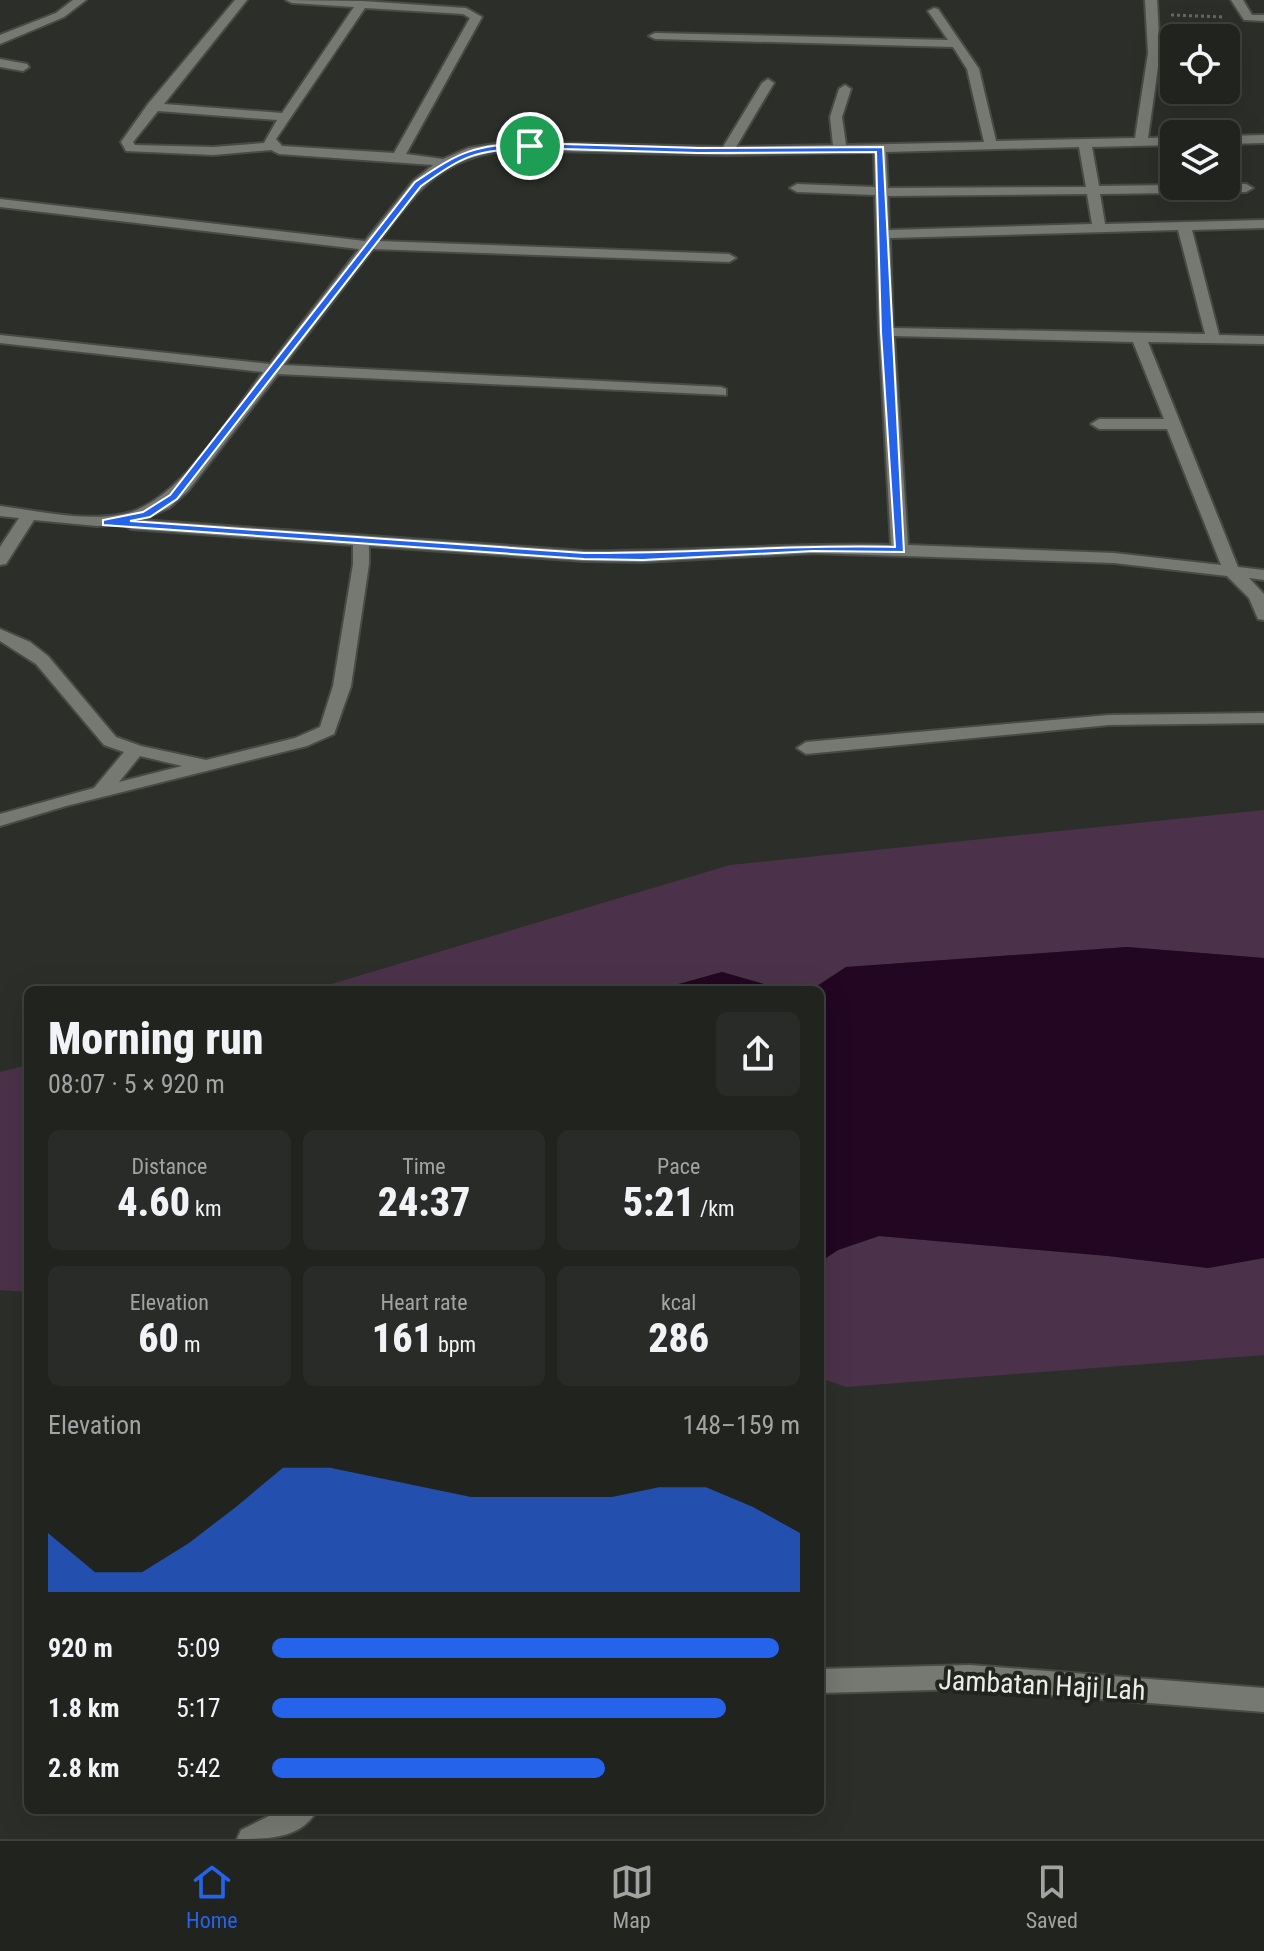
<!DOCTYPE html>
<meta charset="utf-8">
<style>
:root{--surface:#21231f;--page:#292b28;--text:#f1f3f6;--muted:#a2a4a4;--line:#3e403d;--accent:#2563eb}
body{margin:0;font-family:"Roboto Condensed",sans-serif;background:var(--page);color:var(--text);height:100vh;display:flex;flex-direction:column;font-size:30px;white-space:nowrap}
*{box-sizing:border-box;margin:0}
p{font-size:26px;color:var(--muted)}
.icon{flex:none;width:44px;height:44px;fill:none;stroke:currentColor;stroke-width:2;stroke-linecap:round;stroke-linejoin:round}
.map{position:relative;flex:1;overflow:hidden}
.panel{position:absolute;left:24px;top:986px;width:800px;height:828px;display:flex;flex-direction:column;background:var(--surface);border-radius:12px;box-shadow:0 8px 32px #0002,0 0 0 2px var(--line)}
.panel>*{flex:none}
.buttons{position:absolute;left:1160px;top:24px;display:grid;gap:16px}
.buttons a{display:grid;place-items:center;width:80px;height:80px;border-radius:12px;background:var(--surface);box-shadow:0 8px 32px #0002,0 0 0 2px var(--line);font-size:40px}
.pin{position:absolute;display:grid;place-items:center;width:68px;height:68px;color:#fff;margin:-34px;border:4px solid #fff;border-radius:50%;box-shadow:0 2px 8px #0007}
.round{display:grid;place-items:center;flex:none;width:84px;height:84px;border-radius:12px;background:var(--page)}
.headline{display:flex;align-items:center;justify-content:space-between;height:136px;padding:0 24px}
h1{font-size:44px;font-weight:800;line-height:60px}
.figures{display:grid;grid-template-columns:repeat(3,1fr);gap:12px;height:136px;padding:8px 24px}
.figures div{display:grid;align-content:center;border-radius:12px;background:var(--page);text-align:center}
.figures b{font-size:40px;font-weight:800}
.figures small{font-size:22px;font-weight:400}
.figures p{font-size:22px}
.chart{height:224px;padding:16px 24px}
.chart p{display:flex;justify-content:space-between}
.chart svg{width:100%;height:144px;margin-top:8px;fill:var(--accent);opacity:.7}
ul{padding:0 24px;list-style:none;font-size:26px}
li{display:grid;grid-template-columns:128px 96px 1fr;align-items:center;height:60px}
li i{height:20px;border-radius:10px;background:var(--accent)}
.dock{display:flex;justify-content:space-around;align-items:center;height:112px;border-top:2px solid var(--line);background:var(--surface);font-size:22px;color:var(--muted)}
.dock a{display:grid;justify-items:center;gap:4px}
.dock .on{color:var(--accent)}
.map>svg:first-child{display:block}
</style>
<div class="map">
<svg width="1264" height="1839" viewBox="0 0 1264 1839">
<rect width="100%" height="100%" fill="#2c2f29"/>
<path fill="#4b324a" d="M1264 810V958L1127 947 846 967 811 990H785L722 972 657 990H311L730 865Z
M28 1065V1292L0 1290V1072Z
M879 1236 1108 1256 1208 1268 1264 1258V1355L846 1387 820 1378V1262L838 1250Z"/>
<path fill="#220622" d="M1127 947 1264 958V1258L1208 1268 1108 1256 879 1236 838 1250 820 1262V990H811L846 967Z
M722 972 785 990H657Z"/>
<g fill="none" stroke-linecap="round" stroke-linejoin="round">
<defs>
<path id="minor" d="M73 0H86L64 17 0 44V35L56 13Z
M235 0H247L164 104 282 113 354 7 292 3 286 0 362 1 466 8 482 17 406 154 443 159 468 148 506 142 723 147 762 83 768 79 774 83 736 147 833 145 830 117 839 89 845 85 851 89 842 117 846 145 984 142 967 69 953 47 655 39 649 36 655 33 948 40 928 11 934 8 938 9 979 69 996 141 1135 138 1148 53 1145 0H1157L1160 53 1148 138 1174 137V145L1092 147 1099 186 1246 184 1253 188 1246 192 1100 194 1105 224 1264 220V228L1192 230 1219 335 1264 336V344L1148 342 1238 567 1264 570V580L1249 578 1264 594V620L1258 619 1249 598 1227 576 1114 563 813 553 643 562 584 561 369 546V564L351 686 334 734 307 746 66 806 0 826V814L94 788 124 752 104 745 36 664 0 641V629L30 642 48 656 116 737 141 746 206 760 295 738 320 727 333 686 353 564V545L131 529 123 524 97 526 34 520 6 564 0 565V547L19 518 0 516V506C40 511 83 522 123 514 178 504 230 416 263 372L0 343V335L270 364 359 249 0 207V199L365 241 413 181 433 165 279 154 271 150 213 155 126 151 121 142 148 104ZM365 8 463 14 470 18 394 153 282 146 276 139ZM158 111 277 120 264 143 213 147 135 145 133 142ZM1079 147 1086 187 888 188 886 152ZM506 150 727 155 874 152 875 187 797 184 790 188 797 192 875 195 879 332 891 545C789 542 687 553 584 551L141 520 169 508 188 491 278 374 726 395V389L721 387 284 365 373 249 729 262 736 258 729 254 379 241C419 189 438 160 506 150ZM1087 194 1092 224 889 230 888 196ZM1178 230 1205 334 893 328 890 238ZM894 336 1133 342 1164 419H1099L1091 424 1099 429H1167L1221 565 1114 553 908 545ZM140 756 182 766 119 782Z
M1231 0H1243L1252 15H1264V21L1244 20Z
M0 59 27 64 29 67 23 71 0 67Z
M1264 135V143L1226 144V136Z
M1264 713V723L1109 725 806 754 797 748 806 742 1109 715Z
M970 1665 1264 1688V1712L970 1689 820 1693V1669Z
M281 1810H317C302 1839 267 1839 237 1839L241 1830Z"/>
</defs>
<use href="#minor" stroke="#474a45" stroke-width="4"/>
<path stroke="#666863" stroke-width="3" stroke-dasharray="3 3" stroke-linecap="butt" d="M1171 15 1225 17"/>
<use href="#minor" fill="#767972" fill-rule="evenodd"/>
</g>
<path fill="#2563eb" stroke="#fff" stroke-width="2" fill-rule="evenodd" d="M530 143 698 148 883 147 904 552 813 551 643 560 584 559 103 525V520L143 512 170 495 415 182C462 150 473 146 530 143ZM530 148 698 153 876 152 881 332 895 547C791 544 688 554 584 553L130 521 150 517 177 499 421 186C466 154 474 151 530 148Z"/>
<g text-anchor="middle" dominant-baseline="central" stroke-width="8" stroke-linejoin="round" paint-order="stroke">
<g font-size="28" fill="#eaece8" stroke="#22251f">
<text transform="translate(1042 1685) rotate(3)">Jambatan Haji Lah</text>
</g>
</g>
</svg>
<div class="buttons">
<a><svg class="icon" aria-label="locate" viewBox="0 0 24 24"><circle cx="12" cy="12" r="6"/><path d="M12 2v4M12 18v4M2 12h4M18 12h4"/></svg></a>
<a><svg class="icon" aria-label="layers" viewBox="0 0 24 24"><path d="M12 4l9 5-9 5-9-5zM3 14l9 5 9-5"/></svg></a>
</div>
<div class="pin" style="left:530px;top:146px;background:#1e9e55"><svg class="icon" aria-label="arrive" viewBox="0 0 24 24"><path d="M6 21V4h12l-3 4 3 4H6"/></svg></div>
<section class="panel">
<div class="headline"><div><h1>Morning run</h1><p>08:07 · 5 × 920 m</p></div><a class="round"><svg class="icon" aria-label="share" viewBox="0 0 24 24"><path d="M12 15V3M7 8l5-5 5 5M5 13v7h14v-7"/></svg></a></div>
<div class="figures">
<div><p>Distance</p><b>4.60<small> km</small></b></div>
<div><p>Time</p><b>24:37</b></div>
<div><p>Pace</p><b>5:21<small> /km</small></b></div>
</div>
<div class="figures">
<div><p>Elevation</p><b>60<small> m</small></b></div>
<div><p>Heart rate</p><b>161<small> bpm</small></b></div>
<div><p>kcal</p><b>286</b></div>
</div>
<div class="chart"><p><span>Elevation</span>148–159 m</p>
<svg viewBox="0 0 160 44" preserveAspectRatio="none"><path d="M0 44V26L10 38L20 38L30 29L40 18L50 6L60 6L70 9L80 12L90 15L100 15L110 15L120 15L130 12L140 12L150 18L160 26V44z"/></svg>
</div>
<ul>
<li><b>920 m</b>5:09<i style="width:96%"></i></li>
<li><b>1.8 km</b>5:17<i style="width:86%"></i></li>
<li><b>2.8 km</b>5:42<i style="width:63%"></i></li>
</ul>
</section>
</div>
<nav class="dock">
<a class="on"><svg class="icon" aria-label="home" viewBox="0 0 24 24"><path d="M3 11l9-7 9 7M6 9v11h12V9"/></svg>Home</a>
<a><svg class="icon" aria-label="map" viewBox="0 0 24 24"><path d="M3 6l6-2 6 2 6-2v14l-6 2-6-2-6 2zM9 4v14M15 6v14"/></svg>Map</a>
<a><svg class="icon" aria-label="saved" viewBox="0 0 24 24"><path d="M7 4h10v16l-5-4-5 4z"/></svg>Saved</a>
</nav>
